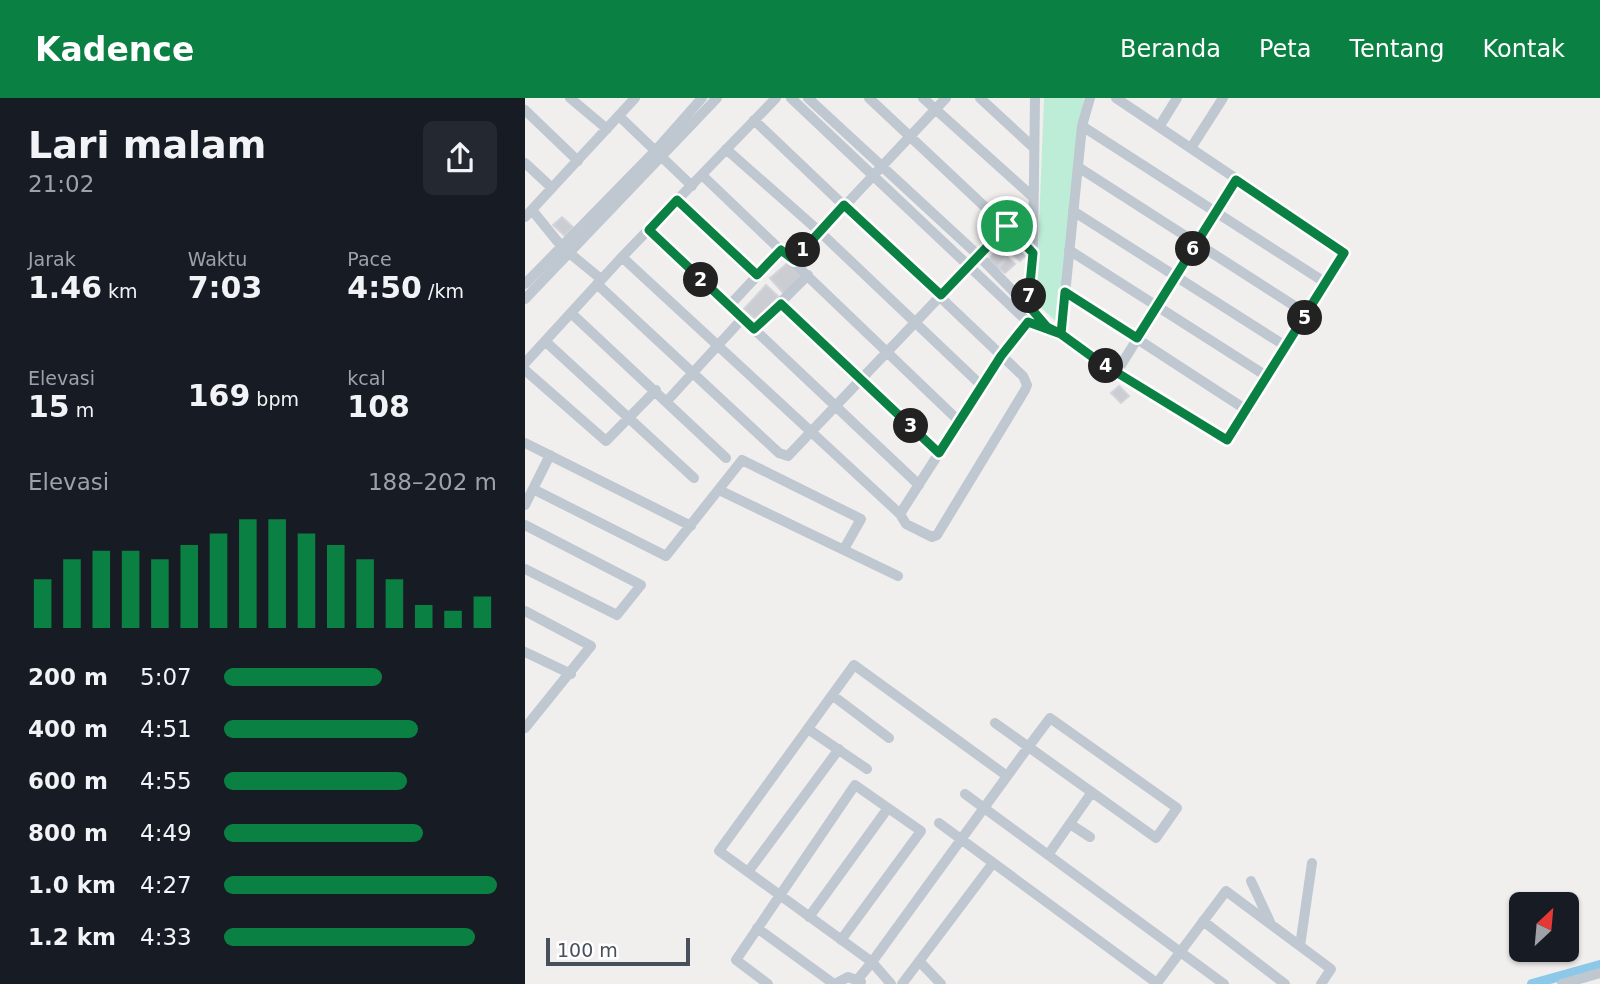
<!DOCTYPE html>
<html lang="id">
<meta charset="utf-8">
<style>
:root{--surface:#171b24;--page:#242831;--text:#f1f3f6;--muted:#9ea1a6;--accent:#0b8043}
body{margin:0;font-family:"DejaVu Sans",sans-serif;background:var(--page);color:var(--text);height:100vh;display:flex;flex-direction:column;font-size:26px;white-space:nowrap}
*{box-sizing:border-box;margin:0}
p{font-size:23px;color:var(--muted)}
.icon{flex:none;width:38px;height:38px;fill:none;stroke:currentColor;stroke-width:2;stroke-linecap:round;stroke-linejoin:round}
.map{position:relative;flex:1;overflow:hidden}
.sheet{display:flex;flex-direction:column;background:var(--surface);width:525px}
.sheet>*{flex:none}
.needle{width:46px;rotate:26deg}
.tools{position:absolute;left:984px;top:794px;display:grid;gap:14px}
.tools a{display:grid;place-items:center;width:70px;height:70px;border-radius:10px;background:var(--surface);box-shadow:0 2px 5px #0004;font-size:35px}
.scale{position:absolute;left:21px;bottom:18px;width:144px;box-sizing:border-box;padding-left:7px;border:4px solid #474f5b;border-top:0;font-size:19px;line-height:24px;white-space:nowrap;color:#474f5b;-webkit-text-stroke:5px #fff;paint-order:stroke}
.pin{position:absolute;display:grid;place-items:center;width:60px;height:60px;color:#fff;margin:-30px;border:4px solid #fff;border-radius:50%;box-shadow:0 2px 7px #0007}
.km{position:absolute;width:35px;height:35px;margin:-18px;border-radius:50%;background:#222;color:#fff;font-size:19px;line-height:35px;text-align:center}
.round{display:grid;place-items:center;flex:none;width:74px;height:74px;border-radius:10px;background:var(--page)}
.summary{display:flex;align-items:center;justify-content:space-between;height:119px;padding:0 28px}
h1{font-size:38px;font-weight:700;line-height:52px}
.figures{display:grid;grid-template-columns:repeat(3,1fr);gap:10px;height:119px;padding:7px 28px}
.figures div{display:grid;align-content:center}
.figures b{font-size:30px;font-weight:700}
.figures small{font-size:19px;font-weight:400}
.figures p{font-size:19px}
.chart{height:196px;padding:14px 28px}
.chart p{display:flex;justify-content:space-between}
.chart svg{width:100%;height:126px;margin-top:7px;stroke:var(--accent);stroke-width:6}
ul{padding:0 28px;list-style:none;font-size:23px}
li{display:grid;grid-template-columns:112px 84px 1fr;align-items:center;height:52px}
li i{height:18px;border-radius:9px;background:var(--accent)}
header{display:flex;align-items:center;gap:42px;box-sizing:border-box;height:98px;padding:0 35px;background:var(--accent);color:#fff}
header strong{font-size:33px}
nav{display:flex;gap:38px;margin-inline-start:auto;font-size:24px}
main{display:flex;flex:1;min-height:0}
.map>svg:first-child{display:block}
</style>
<header>
<strong>Kadence</strong>
<nav><a>Beranda</a><a>Peta</a><a>Tentang</a><a>Kontak</a></nav>
</header>
<main>
<section class="sheet">
<div class="summary"><div><h1>Lari malam</h1><p>21:02</p></div><a class="round"><svg class="icon" aria-label="share" viewBox="0 0 24 24"><path d="M12 15V3M7 8l5-5 5 5M5 13v7h14v-7"/></svg></a></div>
<div class="figures">
<div><p>Jarak</p><b>1.46<small> km</small></b></div>
<div><p>Waktu</p><b>7:03</b></div>
<div><p>Pace</p><b>4:50<small> /km</small></b></div>
</div>
<div class="figures">
<div><p>Elevasi</p><b>15<small> m</small></b></div>
<div><b>169<small> bpm</small></b></div>
<div><p>kcal</p><b>108</b></div>
</div>
<div class="chart"><p><span>Elevasi</span>188–202 m</p>
<svg viewBox="0 0 160 44" preserveAspectRatio="none"><path d="M5 44V27M15 44V20M25 44V17M35 44V17M45 44V20M55 44V15M65 44V11M75 44V6M85 44V6M95 44V11M105 44V15M115 44V20M125 44V27M135 44V36M145 44V38M155 44V33"/></svg>
</div>
<ul>
<li><b>200 m</b>5:07<i style="width:58%"></i></li>
<li><b>400 m</b>4:51<i style="width:71%"></i></li>
<li><b>600 m</b>4:55<i style="width:67%"></i></li>
<li><b>800 m</b>4:49<i style="width:73%"></i></li>
<li><b>1.0 km</b>4:27<i style="width:100%"></i></li>
<li><b>1.2 km</b>4:33<i style="width:92%"></i></li>
</ul>
</section>
<div class="map">
<svg width="1075" height="886" viewBox="0 0 1075 886">
<rect width="100%" height="100%" fill="#f1efee"/>
<path fill="#beedd7" d="M519 0H559L533 225 511 205Z"/>
<g fill="none" stroke-linecap="round" stroke-linejoin="round">
<path stroke="#8cc9e9" stroke-width="10" d="M1007 886 1075 867"/>
</g>
<path fill="#cbcdd3" stroke="#d3d4da" stroke-width="2" d="M37 119 48 129 40 138 28 127Z
M494 147 503 155 495 163 486 155Z
M474 150 482 158 472 169 464 161Z
M483 160 490 166 480 175 474 170Z
M264 164 277 180 260 197 245 180Z
M241 187 257 202 234 224 219 211Z
M594 288 604 298 596 305 586 295Z"/>
<g fill="none" stroke-linecap="round" stroke-linejoin="round">
<path stroke="#bfc7d0" stroke-width="10" d="M45 0 82 31
M266 0 503 224 522 228
M283 0 454 158 522 228 702 343 819 153 591 0
M344 0 508 154
M398 0 508 99
M455 0 509 50
M0 12 53 63
M94 18 167 88
M557 28 801 185
M634 29 652 0
M666 50 698 0
M201 51 295 134 458 289
M0 65 27 90
M553 69 782 216
M177 77 436 325
M152 102 232 178
M7 112 37 149 76 181
M548 113 762 249
M0 119 110 0
M124 132 394 387
M544 152 743 279
M97 159 375 416 381 426 407 439 412 437 500 292 502 287 498 278 229 22
M269 162 421 0
M0 186 131 52 177 0
M72 186 254 355 263 358 482 128
M540 194 723 313
M0 201 192 0
M256 206 414 355
M503 207 508 154 510 0
M204 208 256 152
M46 215 201 360
M229 231 283 177
M536 236 557 28 565 0
M20 243 169 380
M0 265 97 159 251 0
M0 272 81 343 131 292
M591 275 711 82
M142 303 217 221
M0 345 166 428
M8 391 141 458 217 362 336 421 319 451
M194 392 373 478
M0 407 25 357
M375 416 476 258 506 219
M0 427 116 487 92 517 0 471
M0 513 66 548 0 630
M0 554 46 576
M307 597 364 640
M283 631 342 671
M440 696 699 886
M414 725 633 886
M545 726 565 739
M523 757 567 694
M223 774 314 651
M726 783 745 824
M284 819 363 710
M678 823 760 886
M232 830 309 886
M775 848 787 765
M394 863 416 886
M333 881 347 864 504 648 525 620 652 710 631 740 470 625
M632 885 701 793 806 871 796 886
M243 886 211 862 330 687 396 733 316 842
M310 886 323 879 336 884
M366 886 347 864 194 753 329 567 482 678
M377 886 468 765
M1037 886 1075 875"/>
</g>
<g fill="none" stroke-linecap="round" stroke-linejoin="round">
<defs>
<path id="route" d="M482 128 416 197 319 107 269 162 256 152 232 177 152 102 124 132 229 231 256 206 414 355 476 258 503 224 536 236 573 263 702 342 819 155 711 82 612 240 540 194 536 236 522 229 503 207 508 155 482 128"/>
</defs>
<use href="#route" stroke="#fff" stroke-width="14"/>
<use href="#route" stroke="#0b8043" stroke-width="9"/>
</g>
</svg>
<div class="tools">
<a><svg class="needle" viewBox="-14 -14 28 28"><path d="M0-13l5 13h-10z" fill="#e53935"/><path d="M0 13l5-13h-10z" fill="#9ea1a6"/></svg></a>
</div>
<div class="scale">100 m</div>
<div class="pin" style="left:482px;top:128px;background:#1e9e55"><svg class="icon" aria-label="arrive" viewBox="0 0 24 24"><path d="M6 21V4h12l-3 4 3 4H6"/></svg></div>
<b class="km" style="left:278px;top:152px">1</b>
<b class="km" style="left:176px;top:182px">2</b>
<b class="km" style="left:386px;top:328px">3</b>
<b class="km" style="left:581px;top:268px">4</b>
<b class="km" style="left:780px;top:220px">5</b>
<b class="km" style="left:668px;top:151px">6</b>
<b class="km" style="left:504px;top:198px">7</b>
</div>
</main>
